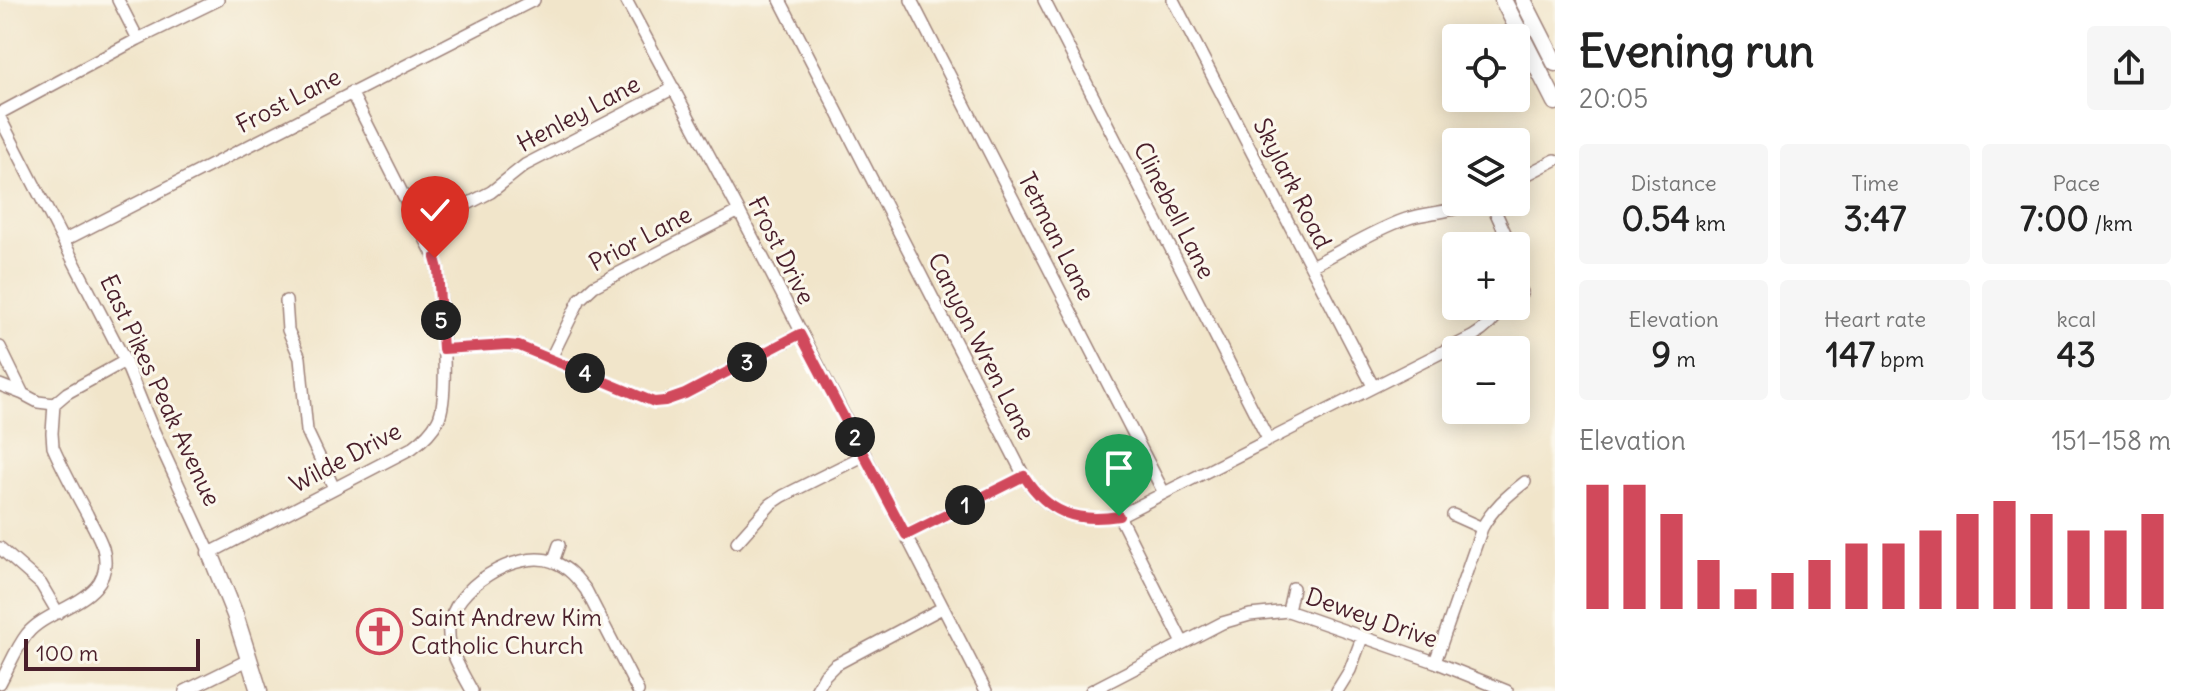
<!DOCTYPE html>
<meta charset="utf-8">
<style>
:root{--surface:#fff;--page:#f6f6f6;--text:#222;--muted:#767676;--accent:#d1495b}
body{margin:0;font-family:Delius,sans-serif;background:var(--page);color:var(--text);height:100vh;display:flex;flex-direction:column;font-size:30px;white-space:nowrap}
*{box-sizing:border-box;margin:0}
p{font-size:26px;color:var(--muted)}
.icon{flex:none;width:44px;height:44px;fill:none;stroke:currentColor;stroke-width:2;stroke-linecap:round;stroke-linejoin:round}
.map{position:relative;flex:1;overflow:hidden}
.drawer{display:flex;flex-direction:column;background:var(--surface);width:640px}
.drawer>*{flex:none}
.tools{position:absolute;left:1442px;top:24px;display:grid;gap:16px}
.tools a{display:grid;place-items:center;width:88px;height:88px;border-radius:8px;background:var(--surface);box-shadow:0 4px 20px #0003;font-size:40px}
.scale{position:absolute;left:24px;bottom:20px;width:176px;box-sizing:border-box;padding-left:8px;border:4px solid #4a1f2b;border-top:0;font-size:22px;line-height:28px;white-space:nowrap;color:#4a1f2b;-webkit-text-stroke:6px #fbf7ec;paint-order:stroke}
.pin{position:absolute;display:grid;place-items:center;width:68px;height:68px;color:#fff;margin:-82px -34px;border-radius:50% 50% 50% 0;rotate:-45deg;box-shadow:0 0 8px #0007}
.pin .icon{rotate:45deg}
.km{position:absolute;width:40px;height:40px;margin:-20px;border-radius:50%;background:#222;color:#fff;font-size:22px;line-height:40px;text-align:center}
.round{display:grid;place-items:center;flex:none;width:84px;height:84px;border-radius:8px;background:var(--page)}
.summary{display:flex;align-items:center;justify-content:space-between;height:136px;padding:0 24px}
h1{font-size:44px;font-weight:700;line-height:60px}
.stats{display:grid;grid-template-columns:repeat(3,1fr);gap:12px;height:136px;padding:8px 24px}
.stats div{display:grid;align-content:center;border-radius:8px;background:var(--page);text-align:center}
.stats b{font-size:34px;font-weight:700}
.stats small{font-size:22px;font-weight:400}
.stats p{font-size:22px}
.chart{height:224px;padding:16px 24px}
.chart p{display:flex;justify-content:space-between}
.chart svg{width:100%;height:144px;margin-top:8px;stroke:var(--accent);stroke-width:6}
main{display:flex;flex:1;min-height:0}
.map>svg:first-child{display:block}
</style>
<main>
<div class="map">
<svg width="1555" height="691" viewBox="0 0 1555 691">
<rect width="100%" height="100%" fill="#fbf7ec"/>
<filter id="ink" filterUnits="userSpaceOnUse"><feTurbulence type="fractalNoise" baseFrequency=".0125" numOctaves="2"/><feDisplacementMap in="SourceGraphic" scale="16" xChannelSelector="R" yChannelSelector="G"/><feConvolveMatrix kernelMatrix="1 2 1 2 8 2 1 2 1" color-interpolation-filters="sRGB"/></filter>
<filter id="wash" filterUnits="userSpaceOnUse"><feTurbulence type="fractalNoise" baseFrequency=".006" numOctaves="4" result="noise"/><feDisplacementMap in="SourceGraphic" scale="32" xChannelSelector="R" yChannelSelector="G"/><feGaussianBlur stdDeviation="1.8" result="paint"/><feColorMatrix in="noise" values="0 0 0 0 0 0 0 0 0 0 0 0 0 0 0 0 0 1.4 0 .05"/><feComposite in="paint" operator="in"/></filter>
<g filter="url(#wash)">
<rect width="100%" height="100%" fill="#f1e5ca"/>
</g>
<g filter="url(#ink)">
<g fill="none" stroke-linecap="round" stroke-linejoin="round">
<defs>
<path id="street" d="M118 0 138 39
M626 0 739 211 986 691
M780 0 1024 476C1047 513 1076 523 1119 516L1472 337C1486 329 1495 320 1504 306
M911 0 1164 493
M1044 0 1268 439
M1173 0 1373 386
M0 113 138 39 218 0
M0 118 125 361 151 425 210 553 412 448C423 440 432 432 438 420 451 395 440 302 438 269L435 258 351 92
M1516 180 1555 160
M1491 202 1511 246
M421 228 491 192 525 165 674 88
M63 241 534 0
M1311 266C1342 251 1374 230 1406 219 1431 211 1448 214 1472 202
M1516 291 1522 292
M286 301 288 330 300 358 307 431 334 488
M0 347 23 394 38 402 54 404 52 433 53 447C63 470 75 492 87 514 92 525 99 536 103 548 118 601 51 605 27 634 16 648 9 667 0 683
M443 349 507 345 519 346 654 402 665 401 685 394 800 334
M551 358 580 299 594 286 739 211
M0 385 23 394
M54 404 67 393 125 361
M1453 515 1482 528
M1119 516 1183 643
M906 535 1024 476
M737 542 771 504 783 496 865 455
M0 548 41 584 58 613
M553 562 559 545
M1288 611 1293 588
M1435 662 1482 528C1493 508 1507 496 1525 482
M185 691 250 659
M472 691C462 672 447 650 449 628 452 588 516 548 554 562 569 568 577 578 586 590L638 691
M816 691 825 675 835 665 942 608
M1091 691 1222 623 1250 615 1288 611 1435 662 1507 691
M1337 691 1350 670 1362 638"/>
<path id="secondary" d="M1503 0 1555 102
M1523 0 1555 63
M210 553 235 615 259 691"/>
</defs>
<use href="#street" stroke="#9e827a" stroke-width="14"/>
<use href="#secondary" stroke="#9e827a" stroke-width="19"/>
<use href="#street" stroke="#fff" stroke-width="11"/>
<use href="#secondary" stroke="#fff" stroke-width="16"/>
</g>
</g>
<g fill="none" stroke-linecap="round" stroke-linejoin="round" filter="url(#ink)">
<defs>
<path id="route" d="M435 258 438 269 443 349 507 345 519 346 654 402 665 401 685 394 800 334 906 535 1024 476C1048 513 1076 523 1119 516"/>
</defs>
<use href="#route" stroke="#fff" stroke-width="16"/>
<use href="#route" stroke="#d1495b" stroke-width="10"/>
</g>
<defs>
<symbol id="church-ring" viewBox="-11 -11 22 22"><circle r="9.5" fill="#fbf7ec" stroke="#d1495b" stroke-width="1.5"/><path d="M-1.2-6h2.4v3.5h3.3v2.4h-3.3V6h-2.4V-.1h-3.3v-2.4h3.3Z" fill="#d1495b"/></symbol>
</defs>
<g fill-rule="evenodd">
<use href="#church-ring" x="354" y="606" width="51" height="51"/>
</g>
<g text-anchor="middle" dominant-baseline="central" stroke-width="6" stroke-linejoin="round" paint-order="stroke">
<g font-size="24" fill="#4a1f2b" stroke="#fbf7ec">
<text transform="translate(288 100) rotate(-27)">Frost Lane</text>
<text transform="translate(578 113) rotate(-28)">Henley Lane</text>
<text transform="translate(1293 183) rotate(63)">Skylark Road</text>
<text transform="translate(1175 210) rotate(63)">Clinebell Lane</text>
<text transform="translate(1057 236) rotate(63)">Tetman Lane</text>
<text transform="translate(640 238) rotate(-28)">Prior Lane</text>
<text transform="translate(782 250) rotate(63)">Frost Drive</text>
<text transform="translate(982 346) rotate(63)">Canyon Wren Lane</text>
<text transform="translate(161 390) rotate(65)">East Pikes Peak Avenue</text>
<text transform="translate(345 457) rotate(-28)">Wilde Drive</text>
<text transform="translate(1372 617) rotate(19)">Dewey Drive</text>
</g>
<g font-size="24" fill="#4a1f2b" stroke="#fbf7ec" text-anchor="start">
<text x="411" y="617">Saint Andrew Kim<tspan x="411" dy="28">Catholic Church</tspan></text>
</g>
</g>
</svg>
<div class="tools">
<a><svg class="icon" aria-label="locate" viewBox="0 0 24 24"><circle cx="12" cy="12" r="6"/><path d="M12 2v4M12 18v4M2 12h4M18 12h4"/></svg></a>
<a><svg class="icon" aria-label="layers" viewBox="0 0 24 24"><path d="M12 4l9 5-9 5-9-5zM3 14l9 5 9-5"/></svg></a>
<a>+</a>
<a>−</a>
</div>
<div class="scale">100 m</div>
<div class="pin" style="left:1119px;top:516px;background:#1e9e55"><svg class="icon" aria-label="arrive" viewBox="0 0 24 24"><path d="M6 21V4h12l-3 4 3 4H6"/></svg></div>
<div class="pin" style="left:435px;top:258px;background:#d93025"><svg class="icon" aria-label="check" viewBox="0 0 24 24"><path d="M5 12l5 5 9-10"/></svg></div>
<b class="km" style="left:965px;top:505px">1</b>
<b class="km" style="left:855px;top:437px">2</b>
<b class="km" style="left:747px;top:362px">3</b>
<b class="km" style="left:585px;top:373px">4</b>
<b class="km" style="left:441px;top:320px">5</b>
</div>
<section class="drawer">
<div class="summary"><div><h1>Evening run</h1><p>20:05</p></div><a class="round"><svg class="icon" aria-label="share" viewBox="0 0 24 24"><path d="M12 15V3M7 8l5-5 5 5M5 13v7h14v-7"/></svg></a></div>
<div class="stats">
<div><p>Distance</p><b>0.54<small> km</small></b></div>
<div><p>Time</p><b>3:47</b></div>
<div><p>Pace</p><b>7:00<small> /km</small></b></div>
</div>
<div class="stats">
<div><p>Elevation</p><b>9<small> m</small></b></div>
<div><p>Heart rate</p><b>147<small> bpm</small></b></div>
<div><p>kcal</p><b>43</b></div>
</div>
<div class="chart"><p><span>Elevation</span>151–158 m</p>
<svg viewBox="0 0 160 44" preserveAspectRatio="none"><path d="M5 44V6M15 44V6M25 44V15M35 44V29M45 44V38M55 44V33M65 44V29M75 44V24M85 44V24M95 44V20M105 44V15M115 44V11M125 44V15M135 44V20M145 44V20M155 44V15"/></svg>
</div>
</section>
</main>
